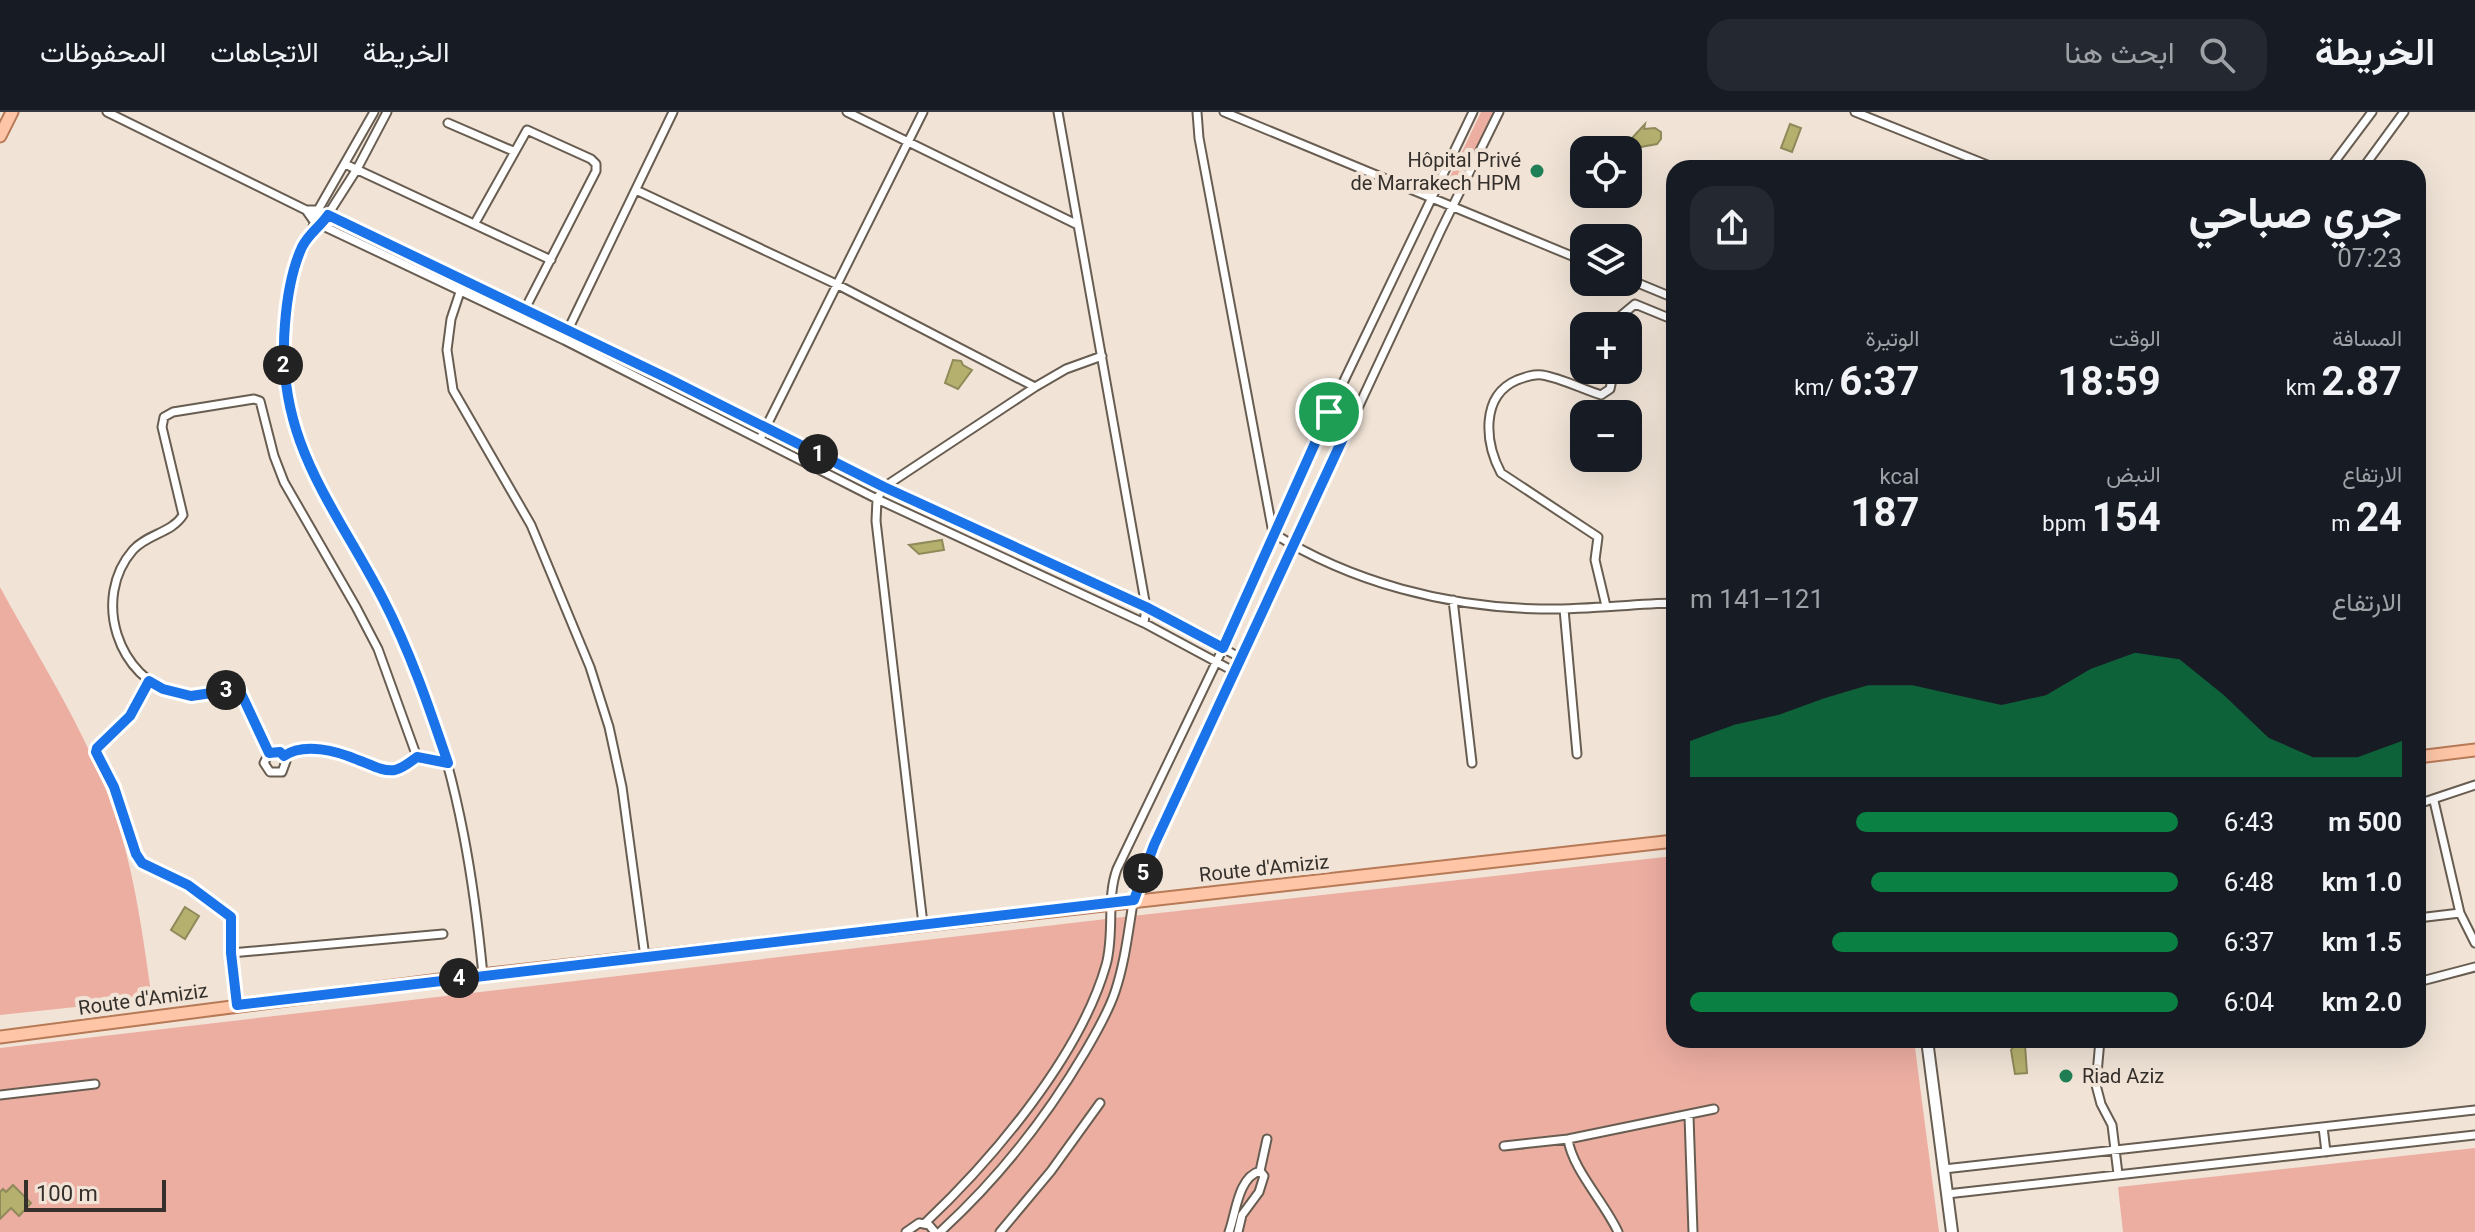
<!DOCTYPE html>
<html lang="ar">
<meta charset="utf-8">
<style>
:root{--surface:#171b24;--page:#242831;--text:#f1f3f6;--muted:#9ea1a6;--line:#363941;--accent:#0b8043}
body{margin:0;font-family:Roboto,Vazirmatn,sans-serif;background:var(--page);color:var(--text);direction:rtl;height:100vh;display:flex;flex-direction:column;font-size:30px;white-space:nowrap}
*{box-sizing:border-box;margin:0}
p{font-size:26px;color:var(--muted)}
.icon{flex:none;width:44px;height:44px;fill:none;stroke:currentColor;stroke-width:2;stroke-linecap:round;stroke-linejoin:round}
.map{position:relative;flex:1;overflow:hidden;direction:ltr}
.side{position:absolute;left:1666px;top:48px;width:760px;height:888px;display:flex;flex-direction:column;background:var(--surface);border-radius:24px;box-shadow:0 8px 32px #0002;direction:rtl}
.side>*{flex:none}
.fabs{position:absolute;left:1570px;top:24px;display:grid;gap:16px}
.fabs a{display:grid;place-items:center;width:72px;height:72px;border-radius:16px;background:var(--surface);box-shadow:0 8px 32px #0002;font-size:40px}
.scale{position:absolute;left:24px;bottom:20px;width:142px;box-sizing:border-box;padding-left:8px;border:4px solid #35302b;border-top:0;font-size:22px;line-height:28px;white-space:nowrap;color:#35302b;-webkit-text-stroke:6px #f1e4d7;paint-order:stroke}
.pin{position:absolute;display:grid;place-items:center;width:68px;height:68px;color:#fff;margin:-34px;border:4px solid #fff;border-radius:50%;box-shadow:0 2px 8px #0007}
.km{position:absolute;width:40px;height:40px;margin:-20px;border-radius:50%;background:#222;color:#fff;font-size:22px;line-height:40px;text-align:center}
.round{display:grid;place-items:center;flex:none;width:84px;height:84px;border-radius:24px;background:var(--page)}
.head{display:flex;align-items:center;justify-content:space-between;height:136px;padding:0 24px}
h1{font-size:44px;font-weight:700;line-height:60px}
.stats{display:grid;grid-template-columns:repeat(3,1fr);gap:12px;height:136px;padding:8px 24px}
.stats div{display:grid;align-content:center}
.stats b{font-size:40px;font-weight:700}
.stats small{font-size:22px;font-weight:400}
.stats p{font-size:22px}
.chart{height:224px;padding:16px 24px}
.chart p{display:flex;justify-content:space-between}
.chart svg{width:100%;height:144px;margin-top:8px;fill:var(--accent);opacity:.7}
ul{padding:0 24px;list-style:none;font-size:26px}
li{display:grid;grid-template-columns:128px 96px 1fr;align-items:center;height:60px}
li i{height:20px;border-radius:10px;background:var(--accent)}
header{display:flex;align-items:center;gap:48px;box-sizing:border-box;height:112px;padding:0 40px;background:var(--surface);border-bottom:2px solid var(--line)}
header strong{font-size:38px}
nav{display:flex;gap:44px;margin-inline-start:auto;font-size:28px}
.search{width:560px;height:72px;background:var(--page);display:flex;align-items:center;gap:20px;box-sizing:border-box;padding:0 28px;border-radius:24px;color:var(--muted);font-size:30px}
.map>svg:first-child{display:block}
</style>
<header>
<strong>الخريطة</strong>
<div class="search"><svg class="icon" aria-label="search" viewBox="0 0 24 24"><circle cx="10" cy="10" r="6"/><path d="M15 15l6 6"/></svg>ابحث هنا</div>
<nav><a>الخريطة</a><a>الاتجاهات</a><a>المحفوظات</a></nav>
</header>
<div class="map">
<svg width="2475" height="1120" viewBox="0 0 2475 1120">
<rect width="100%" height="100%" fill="#f1e4d7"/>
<path fill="#edaea2" d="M1481 0H1494L1458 74 1448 69Z
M0 475C40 549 89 623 115 703 135 762 143 825 152 887L0 903Z
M1674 744V928H1914L1939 1120H0V936L1123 805Z
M2475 1036V1120H2123L2118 1075Z"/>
<path fill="#b5b06e" stroke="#8f8a5a" stroke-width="2" d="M1645 12 1644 17 1655 16 1661 20V27L1657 32 1635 36 1632 26Z
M1790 12 1801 16 1792 40 1781 36Z
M953 248 961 249 963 253 972 258 958 277 945 271Z
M942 428 944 438 919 442 909 433Z
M185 795 199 804 185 827 171 818Z
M2015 933H2025L2027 961 2015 962 2011 938Z
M13 1073 31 1091 19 1104 11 1096 0 1107V1080L3 1077 6 1080Z"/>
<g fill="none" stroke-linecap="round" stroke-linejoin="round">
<defs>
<path id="street" d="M107 0 306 98H318L394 133 884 375 1146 495 1241 546
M374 0 318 98C315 105 315 108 313 115 312 125 300 141 296 153 286 185 282 221 283 255 285 329 331 390 365 454 388 496 408 540 426 585 459 674 474 769 483 863
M847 0 1078 113
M1058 0 1146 495 1144 511
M1197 0 1199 26 1273 421C1352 471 1448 495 1540 497 1585 498 1629 492 1674 491
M1224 0 1584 149
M1855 0 1995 56
M448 11 513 39
M345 52 551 148
M2330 56 2372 0
M2363 56 2404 0
M636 78 838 173 1035 275
M306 98 313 108 321 113 564 228 877 387 1144 511 1235 560
M327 104 357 57 387 0
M475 111 527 18 591 47 596 52V59L525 197
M1628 167 1674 186
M461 177 451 207 447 238 453 278 531 413 590 555 609 615 622 675 645 845
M1612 214 1611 212 1635 192 1674 208
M566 222 673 0
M1329 300 1351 309
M760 327 923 0
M1453 488 1472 651
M1672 491 1674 504
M1606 494 1595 448 1598 425 1501 361C1485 331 1480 284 1517 268 1525 265 1533 262 1542 263 1561 266 1582 277 1601 283L1610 277 1614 258
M1564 497 1577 642
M149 569 130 604 97 636 96 640 114 675 136 742 142 751 188 773 231 805V841L237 893
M269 641 280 640 286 649 282 660H270L264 651 269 641 239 577C219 575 201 587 178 582 118 568 91 486 133 438 147 422 172 421 183 403L162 315 164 305 173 300 254 287 260 289 274 344 284 370 356 495 378 537 417 645
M284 644C304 630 337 639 359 648 370 652 382 660 395 658 403 656 410 650 417 645L448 651
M2434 689 2460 801 2475 831
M2418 692 2475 673
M2418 806 2460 801
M923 812 876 409 877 387 884 375 1035 275 1066 257 1102 244
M231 841 443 822
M2418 870 2475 855
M2100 928 2096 973 2101 992 2112 1013 2118 1062
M0 983 95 972
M1689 1004 1693 1120
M2323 1015 2326 1040
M1568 1027C1572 1057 1605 1091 1618 1120
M1504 1034 1568 1027 1714 997
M1944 1057 2475 998
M1260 1059 1267 1027
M1947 1082 2475 1023
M925 1111C993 1047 1080 944 1106 853 1115 821 1106 787 1117 757L1223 536 1329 300 1473 0
M906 1120 919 1111 929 1113 935 1120
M940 1120C997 1068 1046 1006 1085 940 1096 921 1108 901 1115 880 1125 850 1128 821 1133 791 1137 771 1146 752 1154 733L1441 118 1499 0
M1000 1120 1051 1059 1100 991
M1229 1120C1236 1101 1238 1065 1260 1059L1264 1064 1259 1080 1242 1103 1238 1120"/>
<path id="secondary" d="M1927 928 1952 1120"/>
<path id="primary" d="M0 24 12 0
M2418 645 2475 638
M0 925 463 865 1674 729"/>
</defs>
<use href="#street" stroke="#685d51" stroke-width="11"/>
<use href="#secondary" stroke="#685d51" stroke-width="14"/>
<use href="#primary" stroke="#b87956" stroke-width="15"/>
<use href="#street" stroke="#fff" stroke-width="7"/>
<use href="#secondary" stroke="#fff" stroke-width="10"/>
<use href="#primary" stroke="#fec6a7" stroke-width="11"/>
</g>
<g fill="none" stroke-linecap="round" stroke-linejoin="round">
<defs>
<path id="route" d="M328 103 667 266 884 375 1146 495 1223 536 1329 300 1351 309 1154 733 1134 788 237 893 231 841V805L188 773 142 751 136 742 114 675 96 640 97 636 130 604 149 569 163 577 191 584 239 577 269 641 280 640 284 644C304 630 337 639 358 648 370 652 382 660 395 658 403 656 410 650 417 645L448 651C429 595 410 539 383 487 333 391 275 328 285 212 287 186 291 159 302 135 309 121 320 115 328 103Z"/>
</defs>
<use href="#route" stroke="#fff" stroke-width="16"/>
<use href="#route" stroke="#1a73e8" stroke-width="10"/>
</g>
<g fill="#207f56" stroke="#f1e4d7" stroke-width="3">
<circle cx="1537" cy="59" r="8"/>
<circle cx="2066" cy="964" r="8"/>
</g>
<g text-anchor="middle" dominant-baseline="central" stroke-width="8" stroke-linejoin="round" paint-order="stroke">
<g font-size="20" fill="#35302b" stroke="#f1e4d7" text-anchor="end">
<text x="1521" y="48">Hôpital Privé<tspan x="1521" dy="23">de Marrakech HPM</tspan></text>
<text x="2082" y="964" text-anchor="start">Riad Aziz</text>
</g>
<g font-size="20" fill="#35302b" stroke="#f1e4d7">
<text transform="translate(1264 756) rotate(-6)">Route d'Amiziz</text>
<text transform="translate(143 887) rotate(-8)">Route d'Amiziz</text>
</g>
</g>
</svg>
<div class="fabs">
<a><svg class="icon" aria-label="locate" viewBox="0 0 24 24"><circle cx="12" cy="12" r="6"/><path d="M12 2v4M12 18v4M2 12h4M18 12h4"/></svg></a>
<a><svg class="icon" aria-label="layers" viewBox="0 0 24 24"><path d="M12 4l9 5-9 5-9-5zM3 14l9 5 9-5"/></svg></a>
<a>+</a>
<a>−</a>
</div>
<div class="scale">100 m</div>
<div class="pin" style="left:1329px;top:300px;background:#1e9e55"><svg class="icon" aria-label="arrive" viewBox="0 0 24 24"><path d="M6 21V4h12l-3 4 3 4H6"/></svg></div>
<b class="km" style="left:818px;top:342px">1</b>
<b class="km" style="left:283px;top:253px">2</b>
<b class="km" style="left:226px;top:578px">3</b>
<b class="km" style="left:459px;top:866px">4</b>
<b class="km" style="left:1143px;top:761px">5</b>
<section class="side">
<div class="head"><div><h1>جري صباحي</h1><p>07:23</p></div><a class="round"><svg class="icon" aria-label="share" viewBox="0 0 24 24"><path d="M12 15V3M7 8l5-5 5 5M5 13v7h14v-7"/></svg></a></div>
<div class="stats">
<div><p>المسافة</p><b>2.87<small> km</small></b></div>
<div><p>الوقت</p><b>18:59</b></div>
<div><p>الوتيرة</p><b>6:37<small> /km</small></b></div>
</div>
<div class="stats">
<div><p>الارتفاع</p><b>24<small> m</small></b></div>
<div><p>النبض</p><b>154<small> bpm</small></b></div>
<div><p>kcal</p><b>187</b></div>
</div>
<div class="chart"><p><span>الارتفاع</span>121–141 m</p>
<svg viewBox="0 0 160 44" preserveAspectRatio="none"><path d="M0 44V33L10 28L20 25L30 20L40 16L50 16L60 19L70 22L80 19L90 11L100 6L110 8L120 19L130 32L140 38L150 38L160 33V44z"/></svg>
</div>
<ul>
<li><b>500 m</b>6:43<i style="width:66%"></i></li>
<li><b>1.0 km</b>6:48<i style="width:63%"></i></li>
<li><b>1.5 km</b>6:37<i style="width:71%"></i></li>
<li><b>2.0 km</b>6:04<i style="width:100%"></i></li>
</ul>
</section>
</div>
